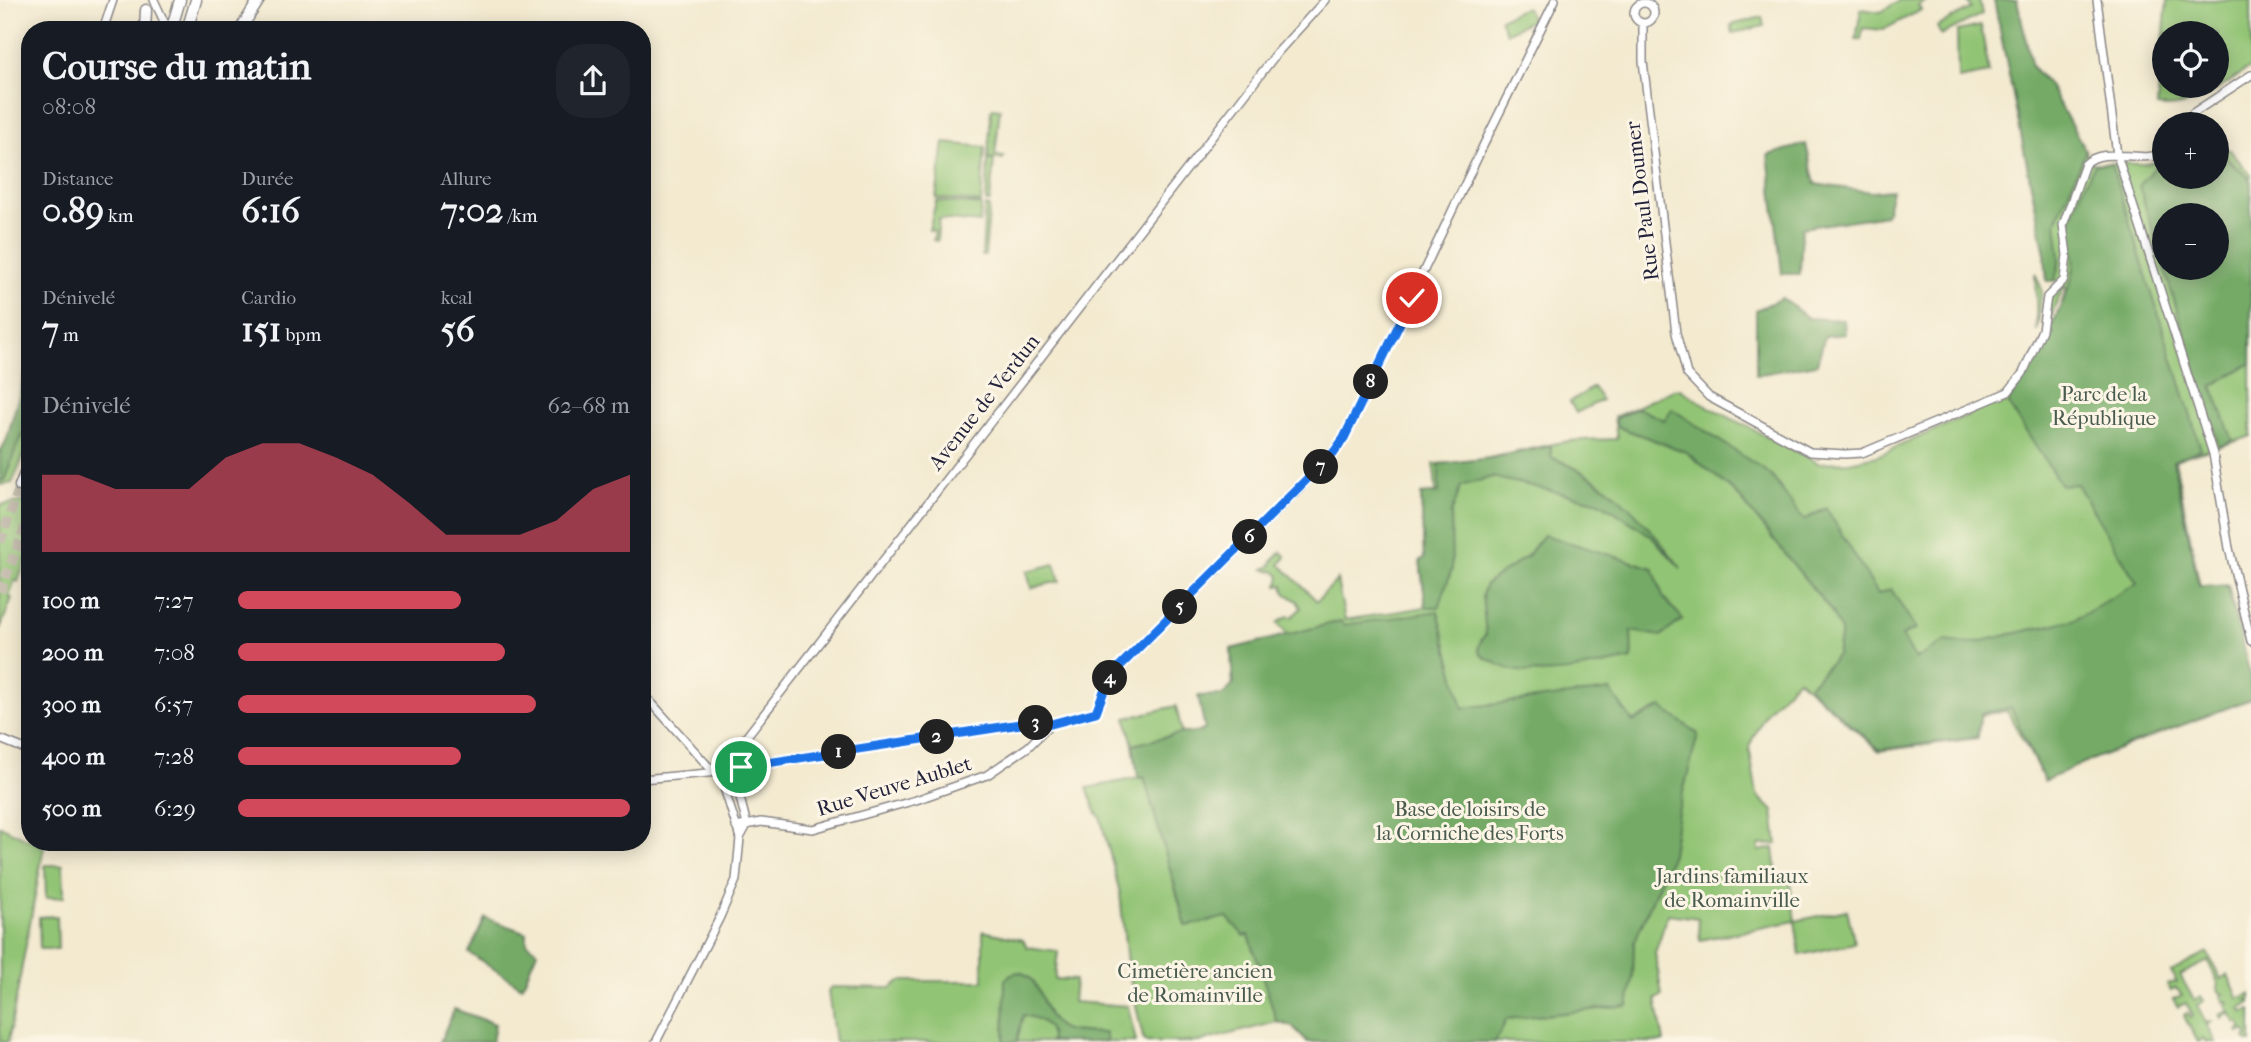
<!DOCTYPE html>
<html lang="fr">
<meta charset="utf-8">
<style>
:root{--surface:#171b24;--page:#20242c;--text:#f1f3f6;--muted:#9ea1a6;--accent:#d1495b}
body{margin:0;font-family:"IM FELL French Canon",serif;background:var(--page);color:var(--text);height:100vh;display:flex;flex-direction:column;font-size:26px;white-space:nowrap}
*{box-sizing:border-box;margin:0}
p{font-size:23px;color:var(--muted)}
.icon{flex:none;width:38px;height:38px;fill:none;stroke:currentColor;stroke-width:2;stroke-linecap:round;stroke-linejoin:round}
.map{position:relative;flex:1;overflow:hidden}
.side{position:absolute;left:21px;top:21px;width:630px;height:830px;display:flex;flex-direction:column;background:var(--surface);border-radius:28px;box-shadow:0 4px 18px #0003}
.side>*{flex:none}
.controls{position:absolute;left:2152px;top:21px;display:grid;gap:14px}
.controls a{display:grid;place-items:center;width:77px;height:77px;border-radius:50%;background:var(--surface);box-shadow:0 4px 18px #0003;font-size:35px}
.pin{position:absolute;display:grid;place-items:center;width:60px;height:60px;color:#fff;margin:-30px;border:4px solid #fff;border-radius:50%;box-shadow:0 2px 7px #0007}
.km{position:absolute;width:35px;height:35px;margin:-18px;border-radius:50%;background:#222;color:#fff;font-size:19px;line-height:35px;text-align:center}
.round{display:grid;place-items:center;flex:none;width:74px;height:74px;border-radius:28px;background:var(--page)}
.overview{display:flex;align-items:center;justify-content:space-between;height:119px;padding:0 21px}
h1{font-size:38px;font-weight:800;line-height:52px}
.figures{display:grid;grid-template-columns:repeat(3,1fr);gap:10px;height:119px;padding:7px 21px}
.figures div{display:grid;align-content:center}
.figures b{font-size:35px;font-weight:800}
.figures small{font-size:19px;font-weight:400}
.figures p{font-size:19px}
.chart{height:196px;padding:14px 21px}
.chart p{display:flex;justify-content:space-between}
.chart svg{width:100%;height:126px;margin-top:7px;fill:var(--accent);opacity:.7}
ul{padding:0 21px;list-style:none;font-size:23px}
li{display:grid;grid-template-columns:112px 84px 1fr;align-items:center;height:52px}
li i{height:18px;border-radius:9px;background:var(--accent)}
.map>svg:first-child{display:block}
</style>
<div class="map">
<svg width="2251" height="1042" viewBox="0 0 2251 1042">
<rect width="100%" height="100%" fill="#fcf5e5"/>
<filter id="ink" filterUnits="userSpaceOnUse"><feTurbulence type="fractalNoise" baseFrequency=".0143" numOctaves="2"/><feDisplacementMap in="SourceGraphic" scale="14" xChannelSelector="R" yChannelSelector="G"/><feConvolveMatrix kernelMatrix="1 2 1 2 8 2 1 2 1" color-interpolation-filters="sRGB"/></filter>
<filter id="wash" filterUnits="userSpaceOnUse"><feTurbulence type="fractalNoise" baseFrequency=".00686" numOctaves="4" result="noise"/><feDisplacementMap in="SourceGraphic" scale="28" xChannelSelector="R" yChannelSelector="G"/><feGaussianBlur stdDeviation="1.57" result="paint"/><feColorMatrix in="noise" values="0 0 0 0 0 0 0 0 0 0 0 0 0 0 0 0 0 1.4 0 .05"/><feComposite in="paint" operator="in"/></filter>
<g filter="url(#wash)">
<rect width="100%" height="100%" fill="#f3ead0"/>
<path fill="#92c474" stroke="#5a7358" stroke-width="2" fill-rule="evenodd" d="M1900 0H1927L1918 5 1921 10 1883 30 1863 28 1861 40 1856 39 1861 9 1881 12Z
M1972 0H1979L1982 14 1941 35 1937 27 1971 8 1968 2Z
M1994 0H2017L2031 65 2048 84 2092 163 2145 164 2165 160V177L2251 183 2201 389 2232 441 2212 386 2251 363V436C2226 446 2200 450 2175 460L2200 587 2228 585 2242 642 2166 729 2044 779 2007 711 1980 715 1978 738 1879 751 1798 679 1767 711 1749 746 1757 795 1773 811 1777 844 1759 845V851L1774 848 1778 883 1790 882 1795 921 1847 910 1855 943 1800 955 1795 921 1700 940 1698 918 1668 914 1655 953 1662 996 1656 999 1664 1042H1308L1293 1027 1277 1022 1198 1042H1144L1127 964 1120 893 1100 816 1097 814 1087 788 1144 777 1186 926 1222 917 1233 694 1231 649 1288 635 1277 623 1288 616 1292 617 1301 608 1297 601 1285 593 1283 585 1278 586 1280 576 1274 571 1264 569 1272 565 1271 563 1281 552 1286 557 1280 564 1317 601 1337 580 1345 620 1426 607 1420 560 1424 559 1421 494 1436 493 1434 464C1479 464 1520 450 1563 442 1581 439 1600 440 1617 439L1614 417 1675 389H1680L1707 406 1818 463 1849 462 1877 456 2017 393 2050 332 2067 289 2064 287 2046 326 2050 298 2064 286 2059 281H2047L2045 254ZM2165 215H2217V268H2165Z
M2167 0H2251V67C2221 87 2194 111 2157 106ZM2165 33H2217V86H2165Z
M1526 7 1532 20 1506 33 1500 19Z
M1762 17 1764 26 1733 33 1731 25Z
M1981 26 1989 73 1958 79 1957 31Z
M993 108 1000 109 995 155 1004 156 1003 159 988 158 991 110Z
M944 143 985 147 981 203 936 198Z
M2217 143 2223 149 2230 150 2251 175V180L2217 149Z
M988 160H994L990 202H986Z
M936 201 981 205 980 223 939 219 937 241 933 240 935 231 929 230Z
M985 206 989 207V211L985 256H982Z
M2035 273 2042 290 2037 332Z
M1593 387 1602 400 1576 413 1570 402Z
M30 424C30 445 20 465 12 483L0 485V479L4 480 17 445Z
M30 501V548L18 582 15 580 9 597 12 598 0 629V505Z
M1055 564 1060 581 1031 588 1027 571Z
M1176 706 1182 733 1133 745 1126 718Z
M0 826 44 847 8 1042H0Z
M45 865H63L64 897 46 898Z
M57 916 58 949H40L39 917Z
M983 931 1023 940 1027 947 1058 951 1055 979 1075 980 1073 1002 1128 1006 1136 1042H835L828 991 831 987 891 988 900 981H983Z
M2207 952 2221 979 2228 975 2239 999 2251 993V998L2247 1000 2251 1001V1003L2241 1009 2243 1012 2251 1010V1042H2248L2245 1038 2248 1036 2245 1030 2239 1033 2238 1031 2242 1028 2239 1022 2236 1023 2230 1013 2222 1018 2220 1015 2229 1011 2226 1005 2229 1003 2228 1001 2224 1002 2221 996 2224 994 2220 993 2217 987 2219 985 2208 961 2180 975 2194 1000 2201 996 2204 1001 2197 1005 2206 1023 2213 1021 2207 1025 2216 1042H2207L2204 1038 2198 1042 2185 1018 2184 1015 2188 1013 2191 1018 2193 1016 2186 1003 2178 1007 2173 999 2182 995 2176 988 2171 991 2167 984 2177 982 2171 972Z"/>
<path fill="#75aa66" stroke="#4c6650" stroke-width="2" fill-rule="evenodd" d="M1994 0H2017L2032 67 2048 84 2086 151 2056 222 2060 258 2055 281H2047L2045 254Z
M1806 144 1815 184 1872 192 1892 190 1886 215 1802 228 1800 274H1782L1768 155Z
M2217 149 2251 180V363L2212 386 2233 441 2219 446 2139 186 2155 167 2165 163V177H2217ZM2165 215H2217V268H2165Z
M2096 164H2111L2201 449 2173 461 2199 586H2227L2251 678V699L2090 760 2044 781 2011 708 1981 713 1977 737 1880 750 1808 687 1837 655 1841 631 1831 611 1736 493 1686 452 1621 428 1616 425V418L1638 408 1664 420 1672 409 1770 474 1804 520 1826 508 1878 594 1891 589 1916 629 1902 636 1915 659 1946 641 1969 644 2076 619 2137 583 2077 484 2061 485 2008 404C2031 362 2057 323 2072 278 2078 261 2070 246 2070 229 2070 216 2088 174 2096 164Z
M1782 298 1808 318 1844 320 1845 334 1825 336 1817 364 1756 375V310Z
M30 356V424L17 445 4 481 0 479V452L6 441Z
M1551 446V457C1612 481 1642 517 1681 568L1650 535 1600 502 1492 477 1461 486 1451 514 1452 569 1439 607H1426L1420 560 1424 559 1421 494 1439 493V464L1491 458Z
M1544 535 1653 568 1663 597 1683 619 1661 636 1631 631 1632 659C1596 666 1556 677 1518 671 1509 670 1497 664 1488 659 1474 653 1478 643 1486 634L1482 595 1486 584 1527 556Z
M1438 611 1463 708 1610 690 1633 722 1661 707 1698 734 1678 812 1672 854 1634 943 1633 978 1628 1006 1507 1019 1495 1042H1308L1293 1027 1277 1022 1249 935 1244 936 1227 917 1186 926 1144 777 1138 778 1133 745 1182 733 1199 732 1205 729 1198 696 1223 695 1234 684 1231 649 1341 621 1344 625Z
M485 918 527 933V943L537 951 522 987 469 953Z
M1019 972C1046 978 1039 1022 1066 1030 1078 1033 1093 1032 1105 1033L1107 1042H1051C1051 1022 1040 1019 1023 1015L1017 1042H1004L1005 980 1011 974Z
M454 1009 495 1024 492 1042H440Z"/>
</g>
<g filter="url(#ink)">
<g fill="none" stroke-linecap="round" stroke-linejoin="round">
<path stroke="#c9c2b2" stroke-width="10" stroke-dasharray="10 5" stroke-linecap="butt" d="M0 542 20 486
M0 592 30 515"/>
<defs>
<path id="secondary" d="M154 0 168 30
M2097 0 2117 155 2213 454 2229 548 2251 641
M1634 13a10 10 0 1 1 20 0a10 10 0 1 1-20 0Z
M1643 23V61L1676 333 1687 374 1709 397 1810 452 1845 454 1862 453 2008 392 2023 373 2042 330 2047 297 2064 280 2067 255 2063 225 2085 164C2105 145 2137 164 2165 153
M103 30 113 0
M149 30 154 28 158 30
M2187 124 2193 113 2251 75
M642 692 708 766 732 776 736 782 747 825 740 838
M0 739 30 751
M719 772 1277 53 1325 0
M642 779 719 772 737 767 1027 723 1051 724 1095 712 1115 672 1312 476 1344 438 1484 144 1555 0
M736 827 761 822 813 829 916 800 987 775 1028 747 1051 724
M656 1042 719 919 736 880 740 838 719 772"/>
<path id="highway" d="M145 30 146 10
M171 30 180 0
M187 30 196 0
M240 30 259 0
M20 486 30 461"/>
</defs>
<use href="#secondary" stroke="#8a8686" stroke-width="10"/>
<use href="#highway" stroke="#8a8686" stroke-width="13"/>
<use href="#secondary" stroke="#fff" stroke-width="7"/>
<use href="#highway" stroke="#fff" stroke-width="10"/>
</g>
</g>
<g fill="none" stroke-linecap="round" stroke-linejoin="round" filter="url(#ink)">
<defs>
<path id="route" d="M741 767 1027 723 1051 724 1096 712 1107 683 1115 671 1334 452 1344 438 1412 298"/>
</defs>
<use href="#route" stroke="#fff" stroke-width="14"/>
<use href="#route" stroke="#1a73e8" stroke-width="9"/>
</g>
<g text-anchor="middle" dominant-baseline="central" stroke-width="6" stroke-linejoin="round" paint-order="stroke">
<g font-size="21" fill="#22223b" stroke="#fcf5e5">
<text transform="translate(1642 201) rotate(-97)">Rue Paul Doumer</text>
<text transform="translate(984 402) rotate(-52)">Avenue de Verdun</text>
<text transform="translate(894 786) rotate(-17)">Rue Veuve Aublet</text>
</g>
<g font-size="21" fill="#495b4f" stroke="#fcf5e5">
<text x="2104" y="394">Parc de la<tspan x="2104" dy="24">République</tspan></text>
<text x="1470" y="809">Base de loisirs de<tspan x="1470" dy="24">la Corniche des Forts</tspan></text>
<text x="1732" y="876">Jardins familiaux<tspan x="1732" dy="24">de Romainville</tspan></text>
<text x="1195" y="971">Cimetière ancien<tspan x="1195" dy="24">de Romainville</tspan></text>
</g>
</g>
</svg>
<div class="controls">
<a><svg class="icon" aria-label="locate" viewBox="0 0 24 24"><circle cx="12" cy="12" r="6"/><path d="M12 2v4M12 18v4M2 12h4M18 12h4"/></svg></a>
<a>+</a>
<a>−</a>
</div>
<div class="pin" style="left:741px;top:767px;background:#1e9e55"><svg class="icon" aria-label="arrive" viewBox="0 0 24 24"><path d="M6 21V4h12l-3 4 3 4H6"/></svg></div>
<div class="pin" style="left:1412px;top:298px;background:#d93025"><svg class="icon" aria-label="check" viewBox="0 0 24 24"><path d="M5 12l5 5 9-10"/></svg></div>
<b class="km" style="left:839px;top:752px">1</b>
<b class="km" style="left:937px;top:737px">2</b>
<b class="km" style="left:1036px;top:723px">3</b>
<b class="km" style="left:1110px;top:678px">4</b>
<b class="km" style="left:1180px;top:607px">5</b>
<b class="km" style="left:1250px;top:537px">6</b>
<b class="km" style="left:1321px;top:467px">7</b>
<b class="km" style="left:1371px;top:382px">8</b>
<section class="side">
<div class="overview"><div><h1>Course du matin</h1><p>08:08</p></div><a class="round"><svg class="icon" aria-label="share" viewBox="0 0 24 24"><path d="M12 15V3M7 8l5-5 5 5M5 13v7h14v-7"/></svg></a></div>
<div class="figures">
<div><p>Distance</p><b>0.89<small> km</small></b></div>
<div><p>Durée</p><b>6:16</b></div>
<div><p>Allure</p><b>7:02<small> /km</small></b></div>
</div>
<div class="figures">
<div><p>Dénivelé</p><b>7<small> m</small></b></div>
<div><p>Cardio</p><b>151<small> bpm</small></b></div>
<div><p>kcal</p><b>56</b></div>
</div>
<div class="chart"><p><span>Dénivelé</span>62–68 m</p>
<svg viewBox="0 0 160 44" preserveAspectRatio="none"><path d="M0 44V17L10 17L20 22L30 22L40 22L50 11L60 6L70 6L80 11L90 17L100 27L110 38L120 38L130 38L140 33L150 22L160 17V44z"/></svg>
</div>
<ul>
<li><b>100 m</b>7:27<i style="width:57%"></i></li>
<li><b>200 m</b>7:08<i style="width:68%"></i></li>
<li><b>300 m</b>6:57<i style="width:76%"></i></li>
<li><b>400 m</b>7:28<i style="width:57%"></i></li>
<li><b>500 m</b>6:29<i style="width:100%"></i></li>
</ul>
</section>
</div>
